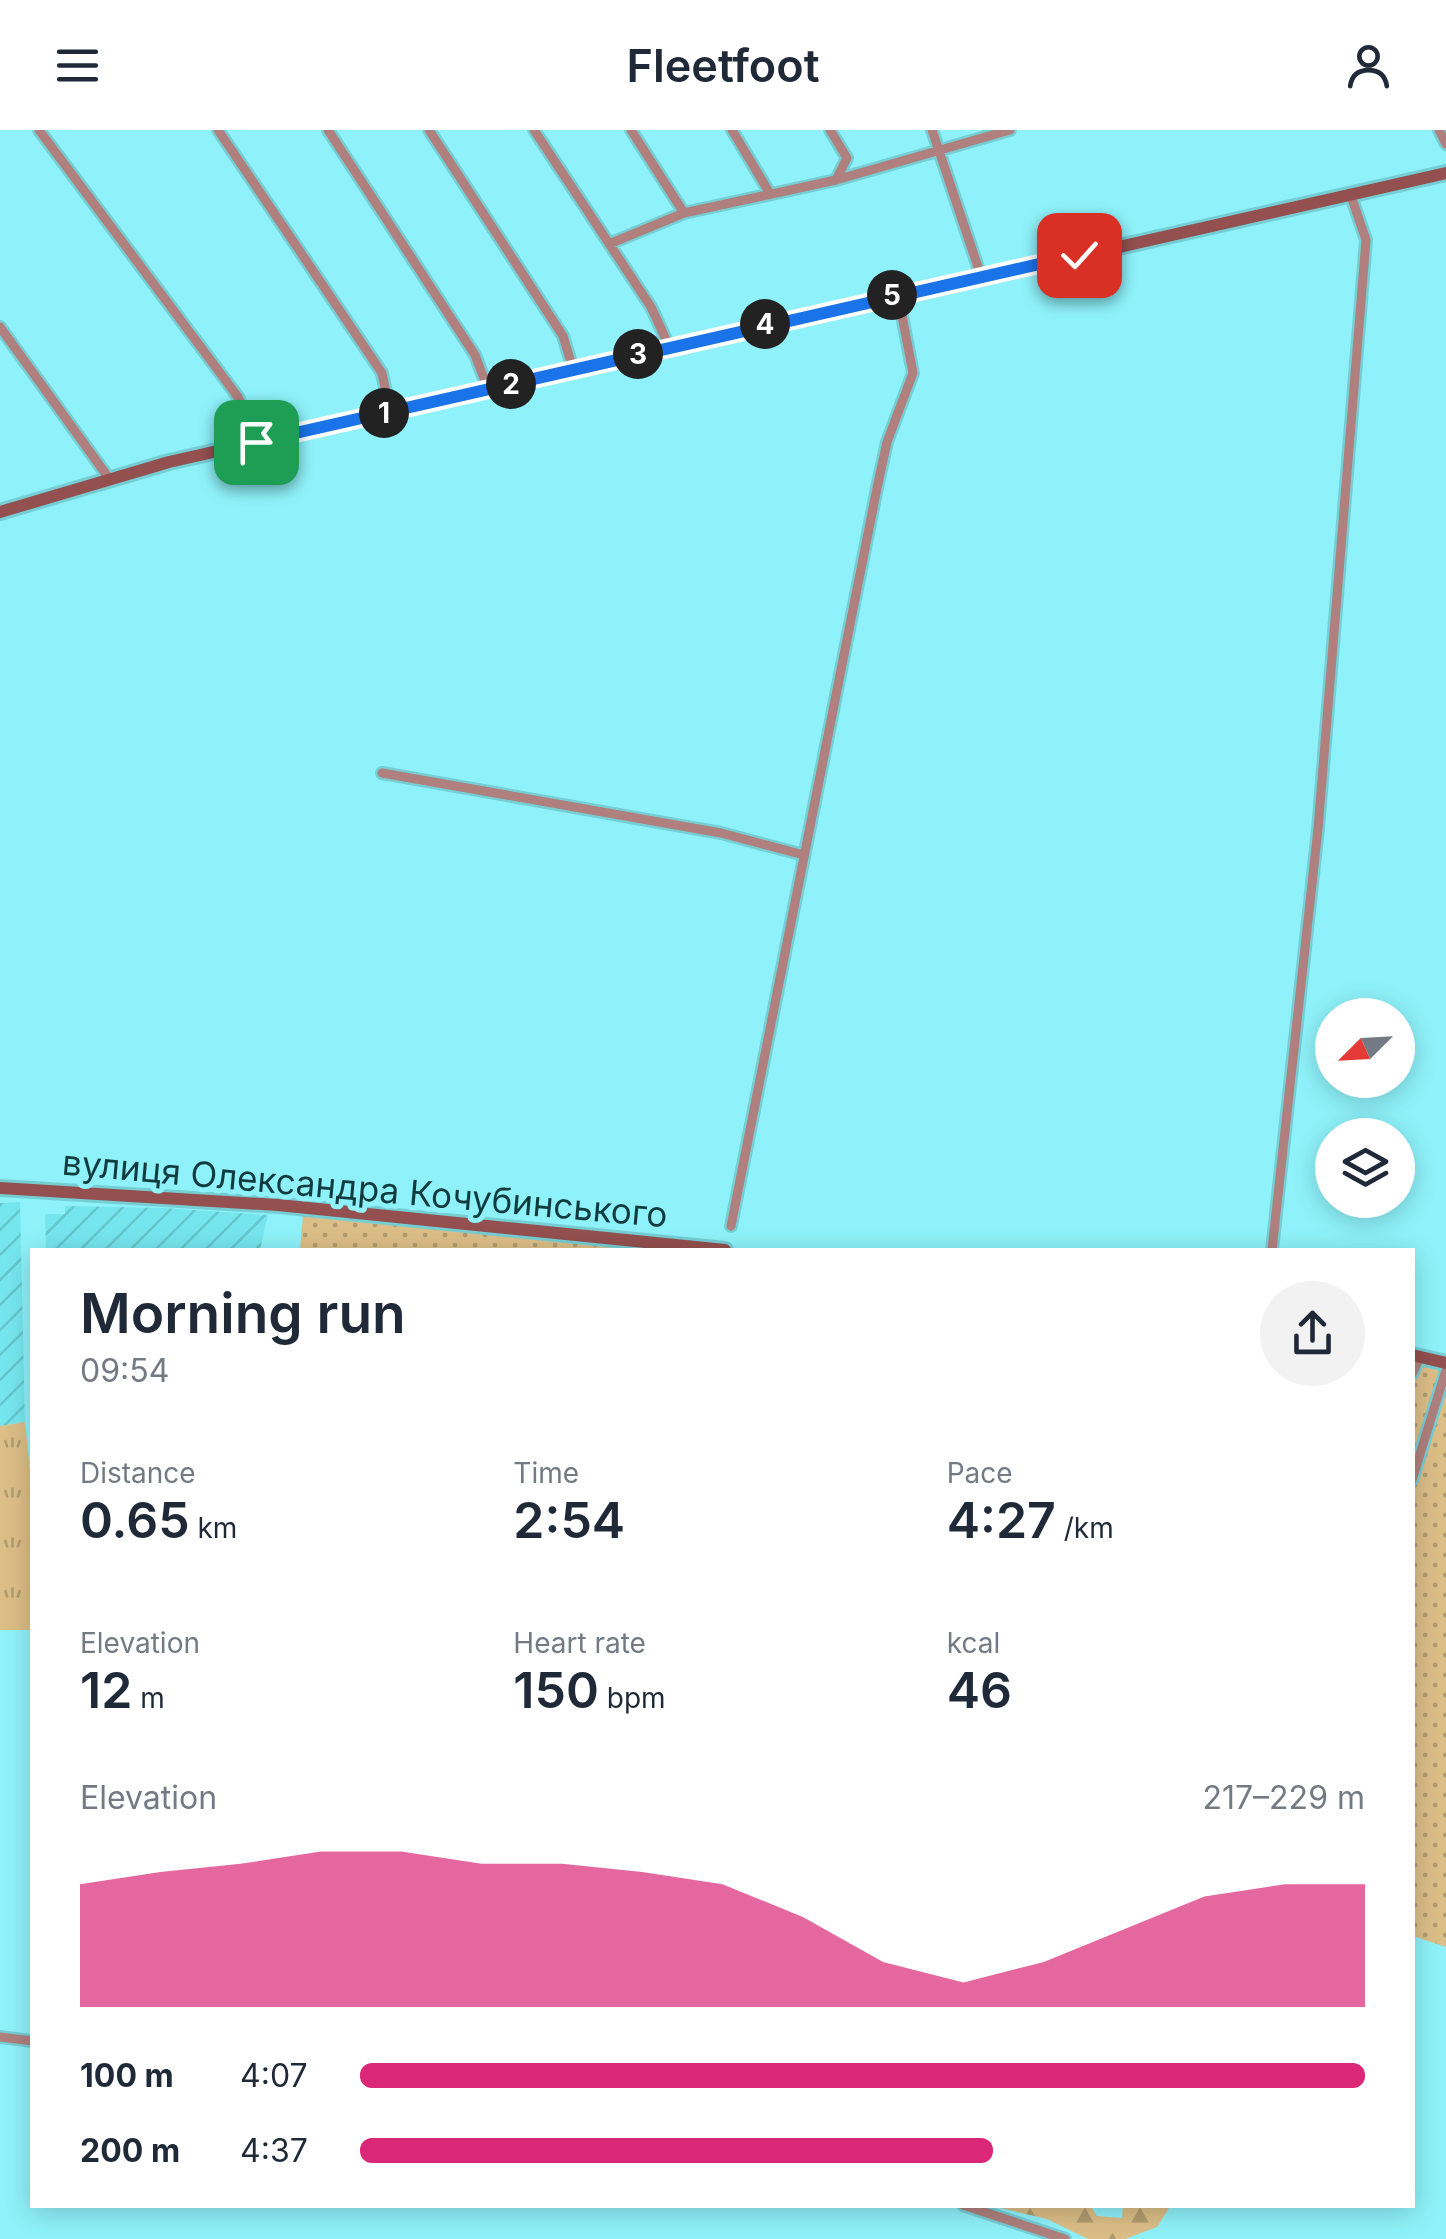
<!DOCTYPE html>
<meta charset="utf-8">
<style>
:root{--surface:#fff;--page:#f2f2f3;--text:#1f2937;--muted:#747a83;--accent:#db2777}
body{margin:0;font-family:Inter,sans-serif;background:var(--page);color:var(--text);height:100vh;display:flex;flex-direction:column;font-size:38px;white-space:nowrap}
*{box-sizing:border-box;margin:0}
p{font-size:32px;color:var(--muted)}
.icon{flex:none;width:55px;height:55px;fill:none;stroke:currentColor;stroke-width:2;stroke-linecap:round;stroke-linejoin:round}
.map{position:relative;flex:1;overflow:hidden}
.panel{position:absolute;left:30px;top:1118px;width:1385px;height:960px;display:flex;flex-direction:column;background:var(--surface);border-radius:0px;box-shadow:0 5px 25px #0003}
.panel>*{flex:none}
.needle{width:65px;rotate:246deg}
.tools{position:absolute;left:1315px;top:868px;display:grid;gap:20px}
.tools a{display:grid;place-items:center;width:100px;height:100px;border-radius:50%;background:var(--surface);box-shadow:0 5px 25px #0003;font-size:50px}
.pin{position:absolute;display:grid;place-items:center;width:85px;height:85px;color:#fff;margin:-42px;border-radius:20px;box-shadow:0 5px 15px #0006}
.km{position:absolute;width:50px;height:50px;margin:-25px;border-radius:50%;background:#222;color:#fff;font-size:28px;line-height:50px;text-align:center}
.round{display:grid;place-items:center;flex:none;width:105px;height:105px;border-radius:52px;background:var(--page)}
.head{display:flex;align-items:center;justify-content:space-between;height:170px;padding:0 50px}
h1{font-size:55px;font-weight:600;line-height:75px}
.stats{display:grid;grid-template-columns:repeat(3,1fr);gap:15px;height:170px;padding:10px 50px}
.stats div{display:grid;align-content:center}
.stats b{font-size:50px;font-weight:600}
.stats small{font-size:28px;font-weight:400}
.stats p{font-size:28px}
.chart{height:280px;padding:20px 50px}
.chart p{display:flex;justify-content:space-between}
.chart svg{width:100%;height:180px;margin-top:10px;fill:var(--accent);opacity:.7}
ul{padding:0 50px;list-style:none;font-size:32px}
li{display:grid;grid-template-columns:160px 120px 1fr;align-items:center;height:75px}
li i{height:25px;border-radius:12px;background:var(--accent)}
header{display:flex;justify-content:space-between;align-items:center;height:130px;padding:0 50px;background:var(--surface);font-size:45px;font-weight:600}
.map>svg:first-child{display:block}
</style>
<header><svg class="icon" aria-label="menu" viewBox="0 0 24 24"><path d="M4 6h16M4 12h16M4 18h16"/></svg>Fleetfoot<svg class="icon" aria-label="person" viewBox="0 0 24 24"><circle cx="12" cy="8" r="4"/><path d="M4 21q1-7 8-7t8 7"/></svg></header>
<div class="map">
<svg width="1446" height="2109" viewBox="0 0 1446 2109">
<defs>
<pattern id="industrial-furrows" width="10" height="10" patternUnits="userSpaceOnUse" patternTransform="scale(2.5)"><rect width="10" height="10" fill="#76e6ee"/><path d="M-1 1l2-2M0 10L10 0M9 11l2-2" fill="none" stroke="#65c6cd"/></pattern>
<pattern id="grass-tufts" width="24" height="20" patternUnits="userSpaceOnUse" patternTransform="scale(2.5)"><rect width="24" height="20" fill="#dcbe87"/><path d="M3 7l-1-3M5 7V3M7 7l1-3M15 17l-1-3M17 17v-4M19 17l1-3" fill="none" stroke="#b19c70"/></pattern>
<pattern id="forest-firs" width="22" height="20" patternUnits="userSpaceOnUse" patternTransform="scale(2.5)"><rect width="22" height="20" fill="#dcbe87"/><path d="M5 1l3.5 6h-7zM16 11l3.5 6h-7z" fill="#b19c70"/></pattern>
<pattern id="garden-dots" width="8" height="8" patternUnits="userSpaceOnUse" patternTransform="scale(2.5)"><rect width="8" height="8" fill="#dcbe87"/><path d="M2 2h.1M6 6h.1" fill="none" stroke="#b19c70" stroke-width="1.8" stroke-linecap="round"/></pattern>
</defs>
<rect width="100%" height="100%" fill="#8ff2fa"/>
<path fill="url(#industrial-furrows)" d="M20 1072 25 1292 0 1296V1073Z
M65 1076 164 1078 268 1085 260 1120H46L45 1084H65Z"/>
<path fill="url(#grass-tufts)" d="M25 1292 32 1360V1500H0V1296Z"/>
<path fill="url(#forest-firs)" d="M988 2075H1090L1097 2086 1122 2088 1123 2075H1171L1157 2097 1125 2109H1088L1047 2089Z"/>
<path fill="url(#garden-dots)" d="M303 1083 634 1120H300Z
M1412 1231 1446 1238V1817L1413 1806Z"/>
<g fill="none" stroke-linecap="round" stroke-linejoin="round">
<defs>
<path id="street" d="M39 0 238 267 257 312
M218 0 382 243 390 282
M328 0 475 225 488 259
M429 0 563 206 573 239
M534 0 651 177 669 216
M631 0 684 83
M732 0 769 62
M932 0 981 146
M1439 0 1446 14
M836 50 1010 0
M609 114 684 83 836 50 847 28 830 0
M0 197 108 347
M382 643 721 703 804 725
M731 1096 877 358 887 312 913 243 898 165
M1272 1120 1318 699 1366 110 1350 63
M1412 1244 1420 1227
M1412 1350 1446 1240
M0 1907 32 1911
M963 2075 1065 2109"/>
<path id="secondary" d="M0 382 169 332 1446 43
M0 1058 278 1075 725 1120
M1412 1225 1446 1233"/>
</defs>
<use href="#street" stroke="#76ced5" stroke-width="14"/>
<use href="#secondary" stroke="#76ced5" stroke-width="18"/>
<use href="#street" stroke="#af807d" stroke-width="9"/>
<use href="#secondary" stroke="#93504f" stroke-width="12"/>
</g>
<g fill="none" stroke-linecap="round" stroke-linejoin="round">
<defs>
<path id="route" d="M256 312 1079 125"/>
</defs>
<use href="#route" stroke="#fff" stroke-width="20"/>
<use href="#route" stroke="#1a73e8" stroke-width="12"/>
</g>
<g text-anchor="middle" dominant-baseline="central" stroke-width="10" stroke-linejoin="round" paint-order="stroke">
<g font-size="35" fill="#103c3f" stroke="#8ff2fa">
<text transform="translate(365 1058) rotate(5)">вулиця Олександра Кочубинського</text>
</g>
</g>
</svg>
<div class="tools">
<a><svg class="needle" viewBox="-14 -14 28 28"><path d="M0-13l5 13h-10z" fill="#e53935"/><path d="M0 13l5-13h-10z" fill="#747a83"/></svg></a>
<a><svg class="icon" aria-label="layers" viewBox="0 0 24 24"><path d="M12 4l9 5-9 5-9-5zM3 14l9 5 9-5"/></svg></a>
</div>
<div class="pin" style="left:256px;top:312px;background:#1e9e55"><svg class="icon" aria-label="arrive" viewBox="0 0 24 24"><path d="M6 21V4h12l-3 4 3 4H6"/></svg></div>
<div class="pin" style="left:1079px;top:125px;background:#d93025"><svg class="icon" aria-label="check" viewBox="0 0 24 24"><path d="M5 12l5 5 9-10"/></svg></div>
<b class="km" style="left:384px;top:283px">1</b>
<b class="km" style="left:511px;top:254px">2</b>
<b class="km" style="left:638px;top:224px">3</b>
<b class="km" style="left:765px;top:194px">4</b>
<b class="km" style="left:892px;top:165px">5</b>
<section class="panel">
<div class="head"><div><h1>Morning run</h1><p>09:54</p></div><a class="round"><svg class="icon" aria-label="share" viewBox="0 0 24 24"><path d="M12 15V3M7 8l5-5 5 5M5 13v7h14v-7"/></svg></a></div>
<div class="stats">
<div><p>Distance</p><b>0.65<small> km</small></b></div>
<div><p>Time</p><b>2:54</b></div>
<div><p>Pace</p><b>4:27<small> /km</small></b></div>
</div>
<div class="stats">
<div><p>Elevation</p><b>12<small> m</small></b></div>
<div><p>Heart rate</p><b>150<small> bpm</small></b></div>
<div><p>kcal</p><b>46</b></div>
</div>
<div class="chart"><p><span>Elevation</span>217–229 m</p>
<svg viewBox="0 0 160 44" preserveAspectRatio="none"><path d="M0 44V14L10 11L20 9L30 6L40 6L50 9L60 9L70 11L80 14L90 22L100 33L110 38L120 33L130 25L140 17L150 14L160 14V44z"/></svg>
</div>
<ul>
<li><b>100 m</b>4:07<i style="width:100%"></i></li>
<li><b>200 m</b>4:37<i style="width:63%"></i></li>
</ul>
</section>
</div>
